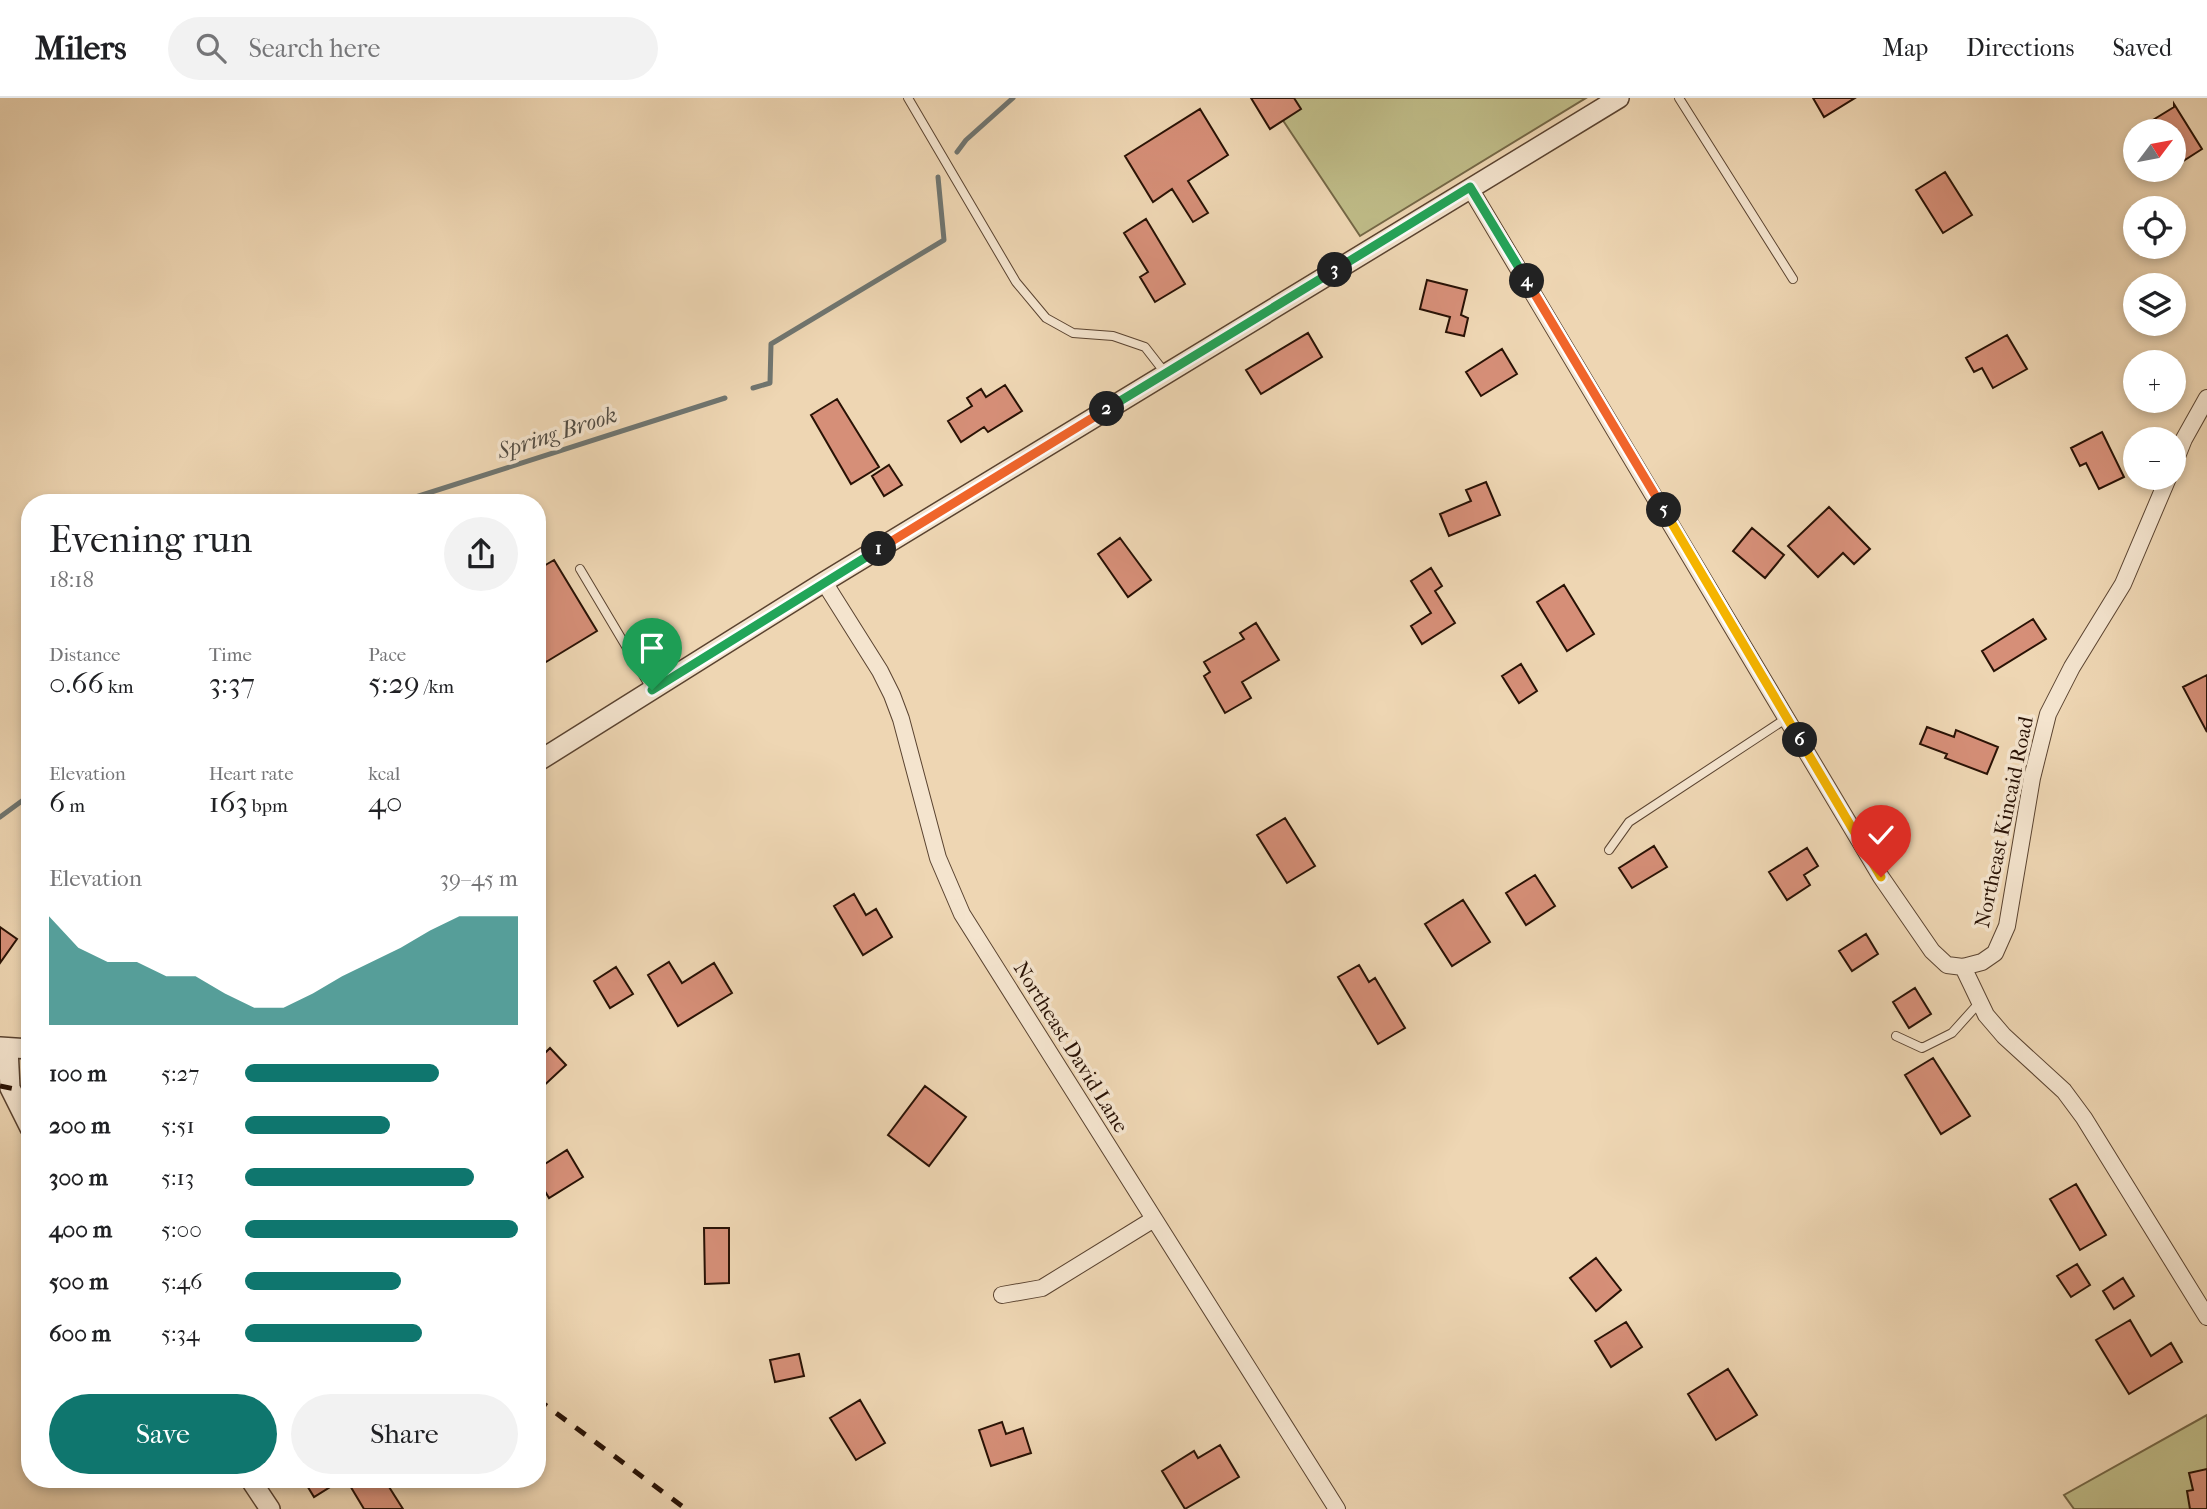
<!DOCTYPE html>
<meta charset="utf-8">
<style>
:root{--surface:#fff;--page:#f2f2f2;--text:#202124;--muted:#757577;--line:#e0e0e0;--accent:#0f766e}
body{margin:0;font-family:"IM FELL French Canon",serif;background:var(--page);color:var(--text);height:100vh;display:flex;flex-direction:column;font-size:26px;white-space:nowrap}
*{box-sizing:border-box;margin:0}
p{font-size:23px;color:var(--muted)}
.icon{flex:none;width:38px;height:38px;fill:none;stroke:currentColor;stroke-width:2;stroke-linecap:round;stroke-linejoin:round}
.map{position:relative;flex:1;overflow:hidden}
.sheet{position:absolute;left:21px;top:396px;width:525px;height:994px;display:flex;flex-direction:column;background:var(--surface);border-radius:28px;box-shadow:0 4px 10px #0003}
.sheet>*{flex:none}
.needle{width:46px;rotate:58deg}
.tools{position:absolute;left:2123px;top:21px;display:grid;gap:14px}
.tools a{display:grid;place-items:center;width:63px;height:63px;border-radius:50%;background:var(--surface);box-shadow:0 4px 10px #0003;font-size:35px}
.pin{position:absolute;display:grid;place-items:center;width:60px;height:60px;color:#fff;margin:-72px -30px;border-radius:50% 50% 50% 0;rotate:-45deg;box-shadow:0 0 7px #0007}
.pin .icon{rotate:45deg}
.km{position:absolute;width:35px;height:35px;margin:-18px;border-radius:50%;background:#222;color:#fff;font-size:19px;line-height:35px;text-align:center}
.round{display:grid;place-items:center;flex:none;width:74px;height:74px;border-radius:37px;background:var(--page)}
.headline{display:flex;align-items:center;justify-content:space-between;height:119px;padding:0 28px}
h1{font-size:38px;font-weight:600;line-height:52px}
.stats{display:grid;grid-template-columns:repeat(3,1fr);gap:10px;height:119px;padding:7px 28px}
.stats div{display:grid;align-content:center}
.stats b{font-size:30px;font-weight:600}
.stats small{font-size:19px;font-weight:400}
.stats p{font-size:19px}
.chart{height:196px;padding:14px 28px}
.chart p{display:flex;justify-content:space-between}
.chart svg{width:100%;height:126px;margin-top:7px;fill:var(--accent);opacity:.7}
.primary-button{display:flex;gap:14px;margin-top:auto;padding:14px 28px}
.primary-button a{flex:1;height:80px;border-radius:42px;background:var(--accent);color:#fff;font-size:28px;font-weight:600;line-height:80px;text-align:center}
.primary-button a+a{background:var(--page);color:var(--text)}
ul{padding:0 28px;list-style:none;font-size:23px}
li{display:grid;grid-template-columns:112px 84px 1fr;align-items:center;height:52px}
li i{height:18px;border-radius:9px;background:var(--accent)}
header{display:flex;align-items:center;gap:42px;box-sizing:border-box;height:98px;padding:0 35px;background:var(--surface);border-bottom:2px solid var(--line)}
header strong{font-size:33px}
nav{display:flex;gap:38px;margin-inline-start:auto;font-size:24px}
.search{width:490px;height:63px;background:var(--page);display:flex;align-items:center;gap:18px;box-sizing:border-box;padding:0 24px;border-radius:38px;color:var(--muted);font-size:26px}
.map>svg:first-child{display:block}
</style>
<header>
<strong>Milers</strong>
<div class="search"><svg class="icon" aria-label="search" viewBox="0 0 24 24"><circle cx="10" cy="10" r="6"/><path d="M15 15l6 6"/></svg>Search here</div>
<nav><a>Map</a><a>Directions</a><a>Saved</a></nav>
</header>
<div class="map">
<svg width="2207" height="1411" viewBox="0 0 2207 1411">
<rect width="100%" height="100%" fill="#eed6b3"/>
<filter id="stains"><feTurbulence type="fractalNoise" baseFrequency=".00286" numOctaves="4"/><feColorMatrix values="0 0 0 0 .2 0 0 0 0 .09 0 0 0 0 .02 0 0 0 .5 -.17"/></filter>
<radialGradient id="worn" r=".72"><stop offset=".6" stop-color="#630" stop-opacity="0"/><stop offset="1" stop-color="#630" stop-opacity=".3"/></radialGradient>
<path fill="#bfbc88" stroke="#746746" stroke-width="2" d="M1268 0H1586L1360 138Z
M2207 1317V1411H2074L2064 1397Z"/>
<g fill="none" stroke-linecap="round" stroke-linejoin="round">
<path stroke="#6f7570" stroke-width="5" d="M957 54 966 42 1013 0
M753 290 770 285 771 246 944 142 938 79
M400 404 725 300
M0 719 30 697"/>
</g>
<path fill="#d68f78" stroke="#291205" stroke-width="2" d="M1251 0H1294L1301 11 1270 31Z
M1813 0H1855L1824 19Z
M2174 6 2202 51 2174 69V33H2135L2174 9Z
M1200 11 1228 57 1188 83 1208 115 1193 124 1172 91 1153 104 1125 58Z
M1945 74 1972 117 1943 135 1916 92Z
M1146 121 1185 186 1155 204 1140 179 1148 174 1124 135Z
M1427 182 1467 192 1461 217 1468 220 1464 238 1446 234 1450 219 1420 211Z
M1308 235 1322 259 1261 296 1246 272Z
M2007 237 2027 271 1993 290 1982 270 1974 274 1966 260Z
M1502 251 1517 276 1481 298 1466 274Z
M1005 287 1022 313 988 334 984 329 961 344 948 323 972 308 967 300 981 291 986 299Z
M837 301 879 369 851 386 811 317Z
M2102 334 2124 379 2099 391 2086 365 2080 368 2071 350Z
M889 367 902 387 884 398 872 378Z
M1486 384 1500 417 1449 438 1440 416 1471 403 1466 392Z
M1829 409 1870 451 1854 466 1843 455 1818 479 1788 448Z
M1752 430 1784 457 1765 480 1733 453Z
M1120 440 1151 482 1128 499 1098 456Z
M554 462 597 533 546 564 537 551V472Z
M1431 470 1442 488 1435 493 1455 525 1422 546 1411 528 1431 515 1411 483Z
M1564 487 1594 536 1567 553 1537 504Z
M2033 521 2046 541 1994 573 1982 553Z
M1256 525 1279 562 1242 584 1251 600 1225 615 1204 578 1210 574 1204 564 1244 541 1240 535Z
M1521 566 1537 593 1519 605 1502 578Z
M2207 577V634L2183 589Z
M1927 629 1954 639 1956 632 1998 649 1987 676 1945 660 1947 656 1920 646Z
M1285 720 1315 768 1287 785 1257 737Z
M1654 748 1667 769 1632 790 1619 770Z
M1807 750 1818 768 1804 777 1810 787 1787 802 1769 774Z
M1535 777 1555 808 1526 827 1506 795Z
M854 796 866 817 876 811 892 839 863 857 834 808Z
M1463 802 1490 844 1452 868 1425 826Z
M0 829 17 841 0 865Z
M1866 836 1878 856 1852 873 1839 853Z
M669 864 682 885 714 865 732 895 678 928 648 877Z
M1359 867 1369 884 1375 880 1405 930 1378 946 1338 879Z
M616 869 633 896 610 910 594 883Z
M1915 890 1931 916 1909 930 1893 904Z
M550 950 566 967 537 994V963Z
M1933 960 1970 1018 1941 1036 1905 977Z
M925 988 966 1019 929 1068 888 1037Z
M567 1052 583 1079 549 1100 537 1080V1071Z
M2076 1086 2106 1137 2080 1152 2050 1101Z
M704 1130H729V1185L705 1186Z
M1596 1160 1621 1192 1596 1213 1570 1180Z
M2077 1166 2090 1187 2071 1199 2057 1178Z
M2123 1180 2134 1198 2114 1211 2103 1193Z
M2130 1222 2151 1258 2171 1245 2182 1264 2129 1296 2096 1242Z
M1626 1224 1642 1249 1611 1269 1595 1243Z
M799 1256 804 1278 775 1284 770 1262Z
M1728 1271 1757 1317 1716 1342 1688 1296Z
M860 1302 885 1345 856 1362 830 1320Z
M1002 1324 1006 1336 1023 1330 1031 1355 991 1368 979 1332Z
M1220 1347 1239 1379 1185 1411 1162 1373 1194 1353 1198 1360Z
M2207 1371V1411H2190L2187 1393 2193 1392 2189 1375Z
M303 1381H343L314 1399Z
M346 1381H384L403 1411H364Z"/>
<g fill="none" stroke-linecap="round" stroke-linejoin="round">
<defs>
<path id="service" d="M908 0 1016 184 1046 220 1073 235 1113 238 1145 249 1166 276
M1679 0 1793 181
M580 471 652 592
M1609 752 1629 724 1787 620
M1896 938 1922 950 1952 935 1979 905"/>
<path id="minor" d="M1470 90 1881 779 1932 853 1947 867 1963 869 1982 864 1995 855 2007 828 2032 680 2048 616 2072 569 2123 486 2168 380
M2174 366 2184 341 2207 300
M824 484 880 573 892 597 901 621 938 760 962 816 1337 1411
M1963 869 1986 917 2004 938 2064 993 2084 1020 2207 1219
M1002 1197 1042 1190 1154 1121"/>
<path id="tertiary" d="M537 664 824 484 1619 0
M0 949 30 951
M8 950 10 990 30 1030
M250 1381 270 1411"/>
</defs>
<use href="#service" stroke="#5a4330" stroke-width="10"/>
<use href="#minor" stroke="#5a4330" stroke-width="18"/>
<use href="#tertiary" stroke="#5a4330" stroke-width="22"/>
<use href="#service" stroke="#f4e4ce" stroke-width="8"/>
<use href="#minor" stroke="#f4e4ce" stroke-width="16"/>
<use href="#tertiary" stroke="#f4e4ce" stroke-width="19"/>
<path stroke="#291205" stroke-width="5" stroke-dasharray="12 12" stroke-linecap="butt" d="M0 988 30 994
M537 1301 686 1411"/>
</g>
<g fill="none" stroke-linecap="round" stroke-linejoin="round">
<defs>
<path id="split-1" d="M652 592 879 451"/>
<path id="split-2" d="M879 451 1107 311"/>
<path id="split-3" d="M1107 311 1335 172"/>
<path id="split-4" d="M1335 172 1470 89 1527 183"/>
<path id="split-5" d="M1527 183 1664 412"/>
<path id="split-6" d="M1664 412 1800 642"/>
<path id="split-7" d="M1800 642 1881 779"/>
</defs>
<use href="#split-1" stroke="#fff" stroke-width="14"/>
<use href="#split-2" stroke="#fff" stroke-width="14"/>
<use href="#split-3" stroke="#fff" stroke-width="14"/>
<use href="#split-4" stroke="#fff" stroke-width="14"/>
<use href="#split-5" stroke="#fff" stroke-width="14"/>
<use href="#split-6" stroke="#fff" stroke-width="14"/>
<use href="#split-7" stroke="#fff" stroke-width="14"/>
<use href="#split-1" stroke="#22a559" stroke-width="9"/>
<use href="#split-2" stroke="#f0652b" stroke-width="9"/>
<use href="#split-3" stroke="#22a559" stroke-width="9"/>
<use href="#split-4" stroke="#22a559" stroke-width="9"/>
<use href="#split-5" stroke="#f0652b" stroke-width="9"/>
<use href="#split-6" stroke="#f5b400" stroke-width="9"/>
<use href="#split-7" stroke="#f5b400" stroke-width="9"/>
</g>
<g text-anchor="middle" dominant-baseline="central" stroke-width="7" stroke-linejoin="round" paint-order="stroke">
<g font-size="21" fill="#291205" stroke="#f4e4ce">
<text transform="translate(2004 724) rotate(-78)">Northeast Kincaid Road</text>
<text transform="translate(1071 949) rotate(58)">Northeast David Lane</text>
</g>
<g font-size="23" font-style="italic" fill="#524c43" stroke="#f4e4ce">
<text transform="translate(557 335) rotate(-18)">Spring Brook</text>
</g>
</g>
<rect width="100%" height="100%" filter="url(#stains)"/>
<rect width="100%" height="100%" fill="url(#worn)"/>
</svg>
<div class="tools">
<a><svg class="needle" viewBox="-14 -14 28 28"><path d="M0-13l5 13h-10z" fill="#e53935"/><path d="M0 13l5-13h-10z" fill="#757577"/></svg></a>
<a><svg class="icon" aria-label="locate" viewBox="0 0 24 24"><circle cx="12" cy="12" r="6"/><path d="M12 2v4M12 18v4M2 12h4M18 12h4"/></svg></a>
<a><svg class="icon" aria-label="layers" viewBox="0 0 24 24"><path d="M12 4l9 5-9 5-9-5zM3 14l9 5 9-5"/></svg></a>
<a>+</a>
<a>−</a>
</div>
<div class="pin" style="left:652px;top:592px;background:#1e9e55"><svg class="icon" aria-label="arrive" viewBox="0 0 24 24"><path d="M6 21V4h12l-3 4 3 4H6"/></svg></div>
<div class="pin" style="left:1881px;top:779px;background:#d93025"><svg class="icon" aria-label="check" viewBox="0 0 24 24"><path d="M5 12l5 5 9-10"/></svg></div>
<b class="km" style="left:879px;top:451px">1</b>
<b class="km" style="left:1107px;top:311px">2</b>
<b class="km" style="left:1335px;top:172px">3</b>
<b class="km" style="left:1527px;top:183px">4</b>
<b class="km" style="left:1664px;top:412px">5</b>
<b class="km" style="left:1800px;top:642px">6</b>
<section class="sheet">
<div class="headline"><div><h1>Evening run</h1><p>18:18</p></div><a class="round"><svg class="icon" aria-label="share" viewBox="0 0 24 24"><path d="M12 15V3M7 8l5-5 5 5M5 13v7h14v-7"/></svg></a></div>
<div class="stats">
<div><p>Distance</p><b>0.66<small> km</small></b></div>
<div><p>Time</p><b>3:37</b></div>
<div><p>Pace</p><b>5:29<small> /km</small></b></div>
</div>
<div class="stats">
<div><p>Elevation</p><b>6<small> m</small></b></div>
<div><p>Heart rate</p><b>163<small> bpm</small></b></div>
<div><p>kcal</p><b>40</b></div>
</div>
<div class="chart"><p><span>Elevation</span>39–45 m</p>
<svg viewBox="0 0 160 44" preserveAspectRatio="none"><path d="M0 44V6L10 17L20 22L30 22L40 27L50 27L60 33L70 38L80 38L90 33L100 27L110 22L120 17L130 11L140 6L150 6L160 6V44z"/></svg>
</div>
<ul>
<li><b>100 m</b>5:27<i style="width:71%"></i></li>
<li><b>200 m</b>5:51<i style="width:53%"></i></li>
<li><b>300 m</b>5:13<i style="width:84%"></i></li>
<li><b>400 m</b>5:00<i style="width:100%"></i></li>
<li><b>500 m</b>5:46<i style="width:57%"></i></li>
<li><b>600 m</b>5:34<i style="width:65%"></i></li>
</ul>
<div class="primary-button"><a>Save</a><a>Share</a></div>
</section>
</div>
